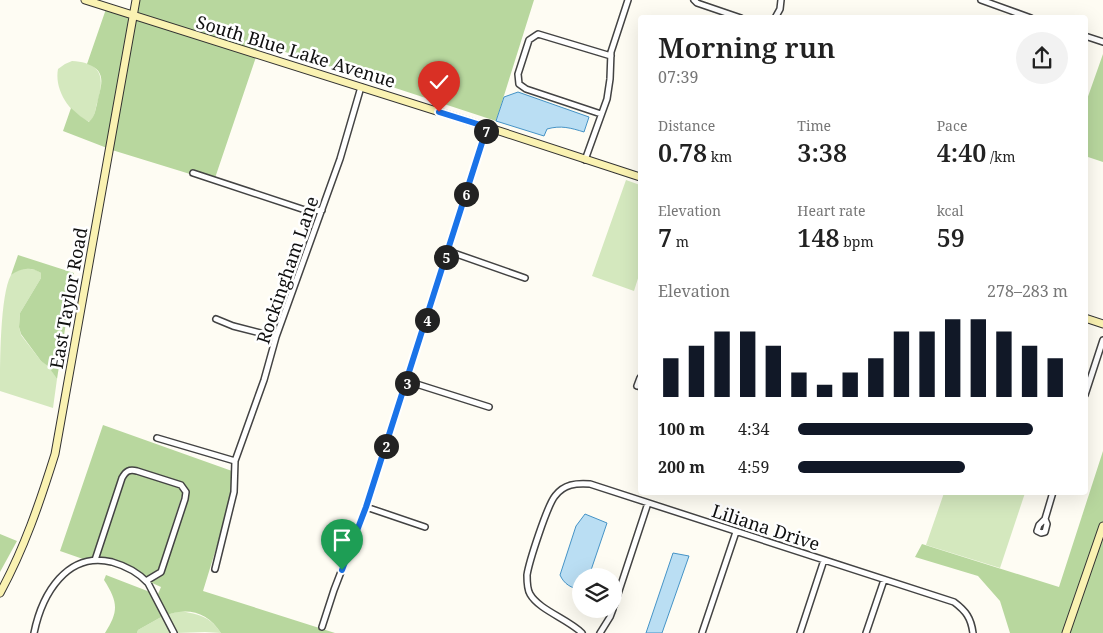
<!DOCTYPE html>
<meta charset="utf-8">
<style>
:root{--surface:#fff;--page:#f2f2f2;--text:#222;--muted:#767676;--accent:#111827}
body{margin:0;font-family:"Noto Serif",serif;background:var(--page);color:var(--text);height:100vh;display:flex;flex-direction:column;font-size:19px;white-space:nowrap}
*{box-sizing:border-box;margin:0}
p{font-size:16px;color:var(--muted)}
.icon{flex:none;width:28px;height:28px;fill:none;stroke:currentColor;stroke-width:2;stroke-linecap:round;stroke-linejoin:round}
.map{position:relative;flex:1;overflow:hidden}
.side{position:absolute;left:638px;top:15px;width:450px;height:480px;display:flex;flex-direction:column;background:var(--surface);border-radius:5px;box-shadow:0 5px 20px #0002}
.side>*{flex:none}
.controls{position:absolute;left:572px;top:568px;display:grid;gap:10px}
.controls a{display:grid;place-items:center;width:50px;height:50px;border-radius:50%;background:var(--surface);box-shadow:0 5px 20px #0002;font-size:25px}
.pin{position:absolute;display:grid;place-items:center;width:42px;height:42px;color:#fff;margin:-51px -21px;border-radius:50% 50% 50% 0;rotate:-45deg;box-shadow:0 0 5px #0007}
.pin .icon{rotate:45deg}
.km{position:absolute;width:25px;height:25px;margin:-12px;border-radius:50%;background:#222;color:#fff;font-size:14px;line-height:25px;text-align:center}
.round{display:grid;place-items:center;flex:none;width:52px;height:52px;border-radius:26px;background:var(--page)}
.headline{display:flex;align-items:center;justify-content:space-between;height:85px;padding:0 20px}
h1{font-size:28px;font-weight:600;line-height:38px}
.figures{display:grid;grid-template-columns:repeat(3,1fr);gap:8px;height:85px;padding:5px 20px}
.figures div{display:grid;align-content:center}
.figures b{font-size:25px;font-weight:600}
.figures small{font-size:14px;font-weight:400}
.figures p{font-size:14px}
.chart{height:140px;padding:10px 20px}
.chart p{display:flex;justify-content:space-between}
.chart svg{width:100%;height:90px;margin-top:5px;stroke:var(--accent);stroke-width:6}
ul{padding:0 20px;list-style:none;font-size:16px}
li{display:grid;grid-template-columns:80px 60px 1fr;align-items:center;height:38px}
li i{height:12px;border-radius:6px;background:var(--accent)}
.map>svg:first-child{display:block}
</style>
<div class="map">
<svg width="1103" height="633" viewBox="0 0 1103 633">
<rect width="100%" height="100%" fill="#fefcf3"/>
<path fill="#d4e8be" d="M72 61C100 63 105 74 98 100 95 108 96 115 90 122 70 114 54 90 58 69L65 64Z
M626 180 640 185V272L634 291 592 276Z
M25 268 36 270 41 273V278L20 313 19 327 21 335 41 361 48 365 57 379 53 408 0 391C0 364 0 295 11 275 15 271 19 270 25 268Z
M944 493H1025L1000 568 926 545Z
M179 611C198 614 210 616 221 633L205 632 177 633 167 615Z
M163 616 172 633H137L138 630Z"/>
<path fill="#b8d79e" d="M139 0H534L496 121 261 44 257 53 136 15Z
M106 9 130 18 107 148 63 131 71 108 80 116 89 122C95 116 95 111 97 104 100 88 109 71 87 64Z
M135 19 256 57 215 178 192 170 190 174 112 150Z
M1103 54V162L1085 156V105Z
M18 255 74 273 57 379 48 366 41 361 21 334 19 327 20 313 41 278V273C31 266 20 268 11 275Z
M103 425 232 471V491L223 526 203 591 335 633H221C208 613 189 607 167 615L157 594H158L161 587 150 582 160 577 163 573 187 500 188 492 181 483 137 469C128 467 124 469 119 478L93 558 83 559 60 551Z
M1103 451V633H1010L1000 601 978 576 915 557 922 544 1059 587Z
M131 472 179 487 183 492 158 571 147 578C136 566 115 558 99 558L124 479Z
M0 534 17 541 0 572Z
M106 575 150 592 163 616 138 630 137 633H105C119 611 118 602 104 580Z"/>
<path fill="#badef3" stroke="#4593c6" d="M518 92 589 117 584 132C571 128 561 125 547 129L544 136 496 121 504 97Z
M585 514 607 523 589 576H581V590C571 588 564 584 560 575L576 526Z
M673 553 689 556 662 633H646Z"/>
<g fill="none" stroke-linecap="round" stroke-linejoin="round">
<defs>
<path id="street" d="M694 0 697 3 741 18
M981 0 1031 18
M775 18 780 9 781 0
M1085 36 1103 42
M601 114 526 89 519 84 518 74 529 40 538 34 611 56
M585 160 607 99 610 79 611 52 628 0
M193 173 308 211 322 210
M448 251 525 278
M216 319 233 326 276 337
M407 381 489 407
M637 386 640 378
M1085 395 1103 340
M157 438 235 461
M366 507 425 527
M1045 519 1047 524 1045 532 1041 533 1037 531 1039 525 1045 519 1053 492
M95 560 122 478C126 471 129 469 137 471L181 485 186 492 185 499 161 572 146 581
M215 569 234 492 235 461 264 380 276 337 340 159 361 87
M614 606 648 503
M322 627 334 590 366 507 487 127
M34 633C42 594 67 551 112 562 126 566 138 572 148 583L174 633
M582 633C568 619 539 610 530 594 527 589 527 582 527 575 529 562 547 506 555 496 564 484 576 483 590 484L954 602C966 611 971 618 973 633
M600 633 610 617 613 609
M702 633 736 532
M800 633 824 560
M866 633 884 580"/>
<path id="secondary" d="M85 0 487 127 640 177
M1085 318 1103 324
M0 593C24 549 40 502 55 454L136 0
M1066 633 1103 526"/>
</defs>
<use href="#street" stroke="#434343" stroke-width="8"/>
<use href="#secondary" stroke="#323232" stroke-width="9"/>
<use href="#street" stroke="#fff" stroke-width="5"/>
<use href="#secondary" stroke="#faf2b2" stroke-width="7"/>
</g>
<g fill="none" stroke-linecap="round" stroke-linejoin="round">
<defs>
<path id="route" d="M342 570 366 507 487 127 439 112"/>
</defs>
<use href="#route" stroke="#fff" stroke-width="10"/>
<use href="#route" stroke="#1a73e8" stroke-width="6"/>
</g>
<g text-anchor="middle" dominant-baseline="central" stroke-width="5" stroke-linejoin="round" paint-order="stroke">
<g font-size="18" fill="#101010" stroke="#fff">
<text transform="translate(296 51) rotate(17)">South Blue Lake Avenue</text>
<text transform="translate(287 270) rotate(-71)">Rockingham Lane</text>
<text transform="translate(68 298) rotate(-80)">East Taylor Road</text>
<text transform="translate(766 527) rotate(18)">Liliana Drive</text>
</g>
</g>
</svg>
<div class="controls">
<a><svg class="icon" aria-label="layers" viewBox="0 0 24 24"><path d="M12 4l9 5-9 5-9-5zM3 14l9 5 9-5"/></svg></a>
</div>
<div class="pin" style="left:342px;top:570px;background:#1e9e55"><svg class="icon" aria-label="arrive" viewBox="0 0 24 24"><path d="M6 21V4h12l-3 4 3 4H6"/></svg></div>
<div class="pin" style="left:439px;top:112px;background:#d93025"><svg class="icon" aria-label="check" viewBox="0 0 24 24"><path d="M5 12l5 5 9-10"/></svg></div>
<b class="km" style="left:386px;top:446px">2</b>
<b class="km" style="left:407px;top:383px">3</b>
<b class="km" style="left:427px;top:320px">4</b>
<b class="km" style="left:446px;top:257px">5</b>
<b class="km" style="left:466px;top:194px">6</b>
<b class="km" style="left:486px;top:131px">7</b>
<section class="side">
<div class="headline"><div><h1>Morning run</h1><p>07:39</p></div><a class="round"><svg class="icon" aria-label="share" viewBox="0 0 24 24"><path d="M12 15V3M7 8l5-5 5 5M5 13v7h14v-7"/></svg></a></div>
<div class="figures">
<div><p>Distance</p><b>0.78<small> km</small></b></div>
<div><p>Time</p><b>3:38</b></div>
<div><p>Pace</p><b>4:40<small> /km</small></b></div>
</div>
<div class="figures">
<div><p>Elevation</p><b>7<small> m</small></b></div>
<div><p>Heart rate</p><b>148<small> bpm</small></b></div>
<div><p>kcal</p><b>59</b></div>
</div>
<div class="chart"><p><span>Elevation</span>278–283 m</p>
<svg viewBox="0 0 160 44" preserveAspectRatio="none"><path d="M5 44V25M15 44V19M25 44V12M35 44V12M45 44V19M55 44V32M65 44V38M75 44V32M85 44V25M95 44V12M105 44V12M115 44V6M125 44V6M135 44V12M145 44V19M155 44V25"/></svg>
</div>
<ul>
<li><b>100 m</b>4:34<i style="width:87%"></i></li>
<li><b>200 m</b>4:59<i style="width:62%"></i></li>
</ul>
</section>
</div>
